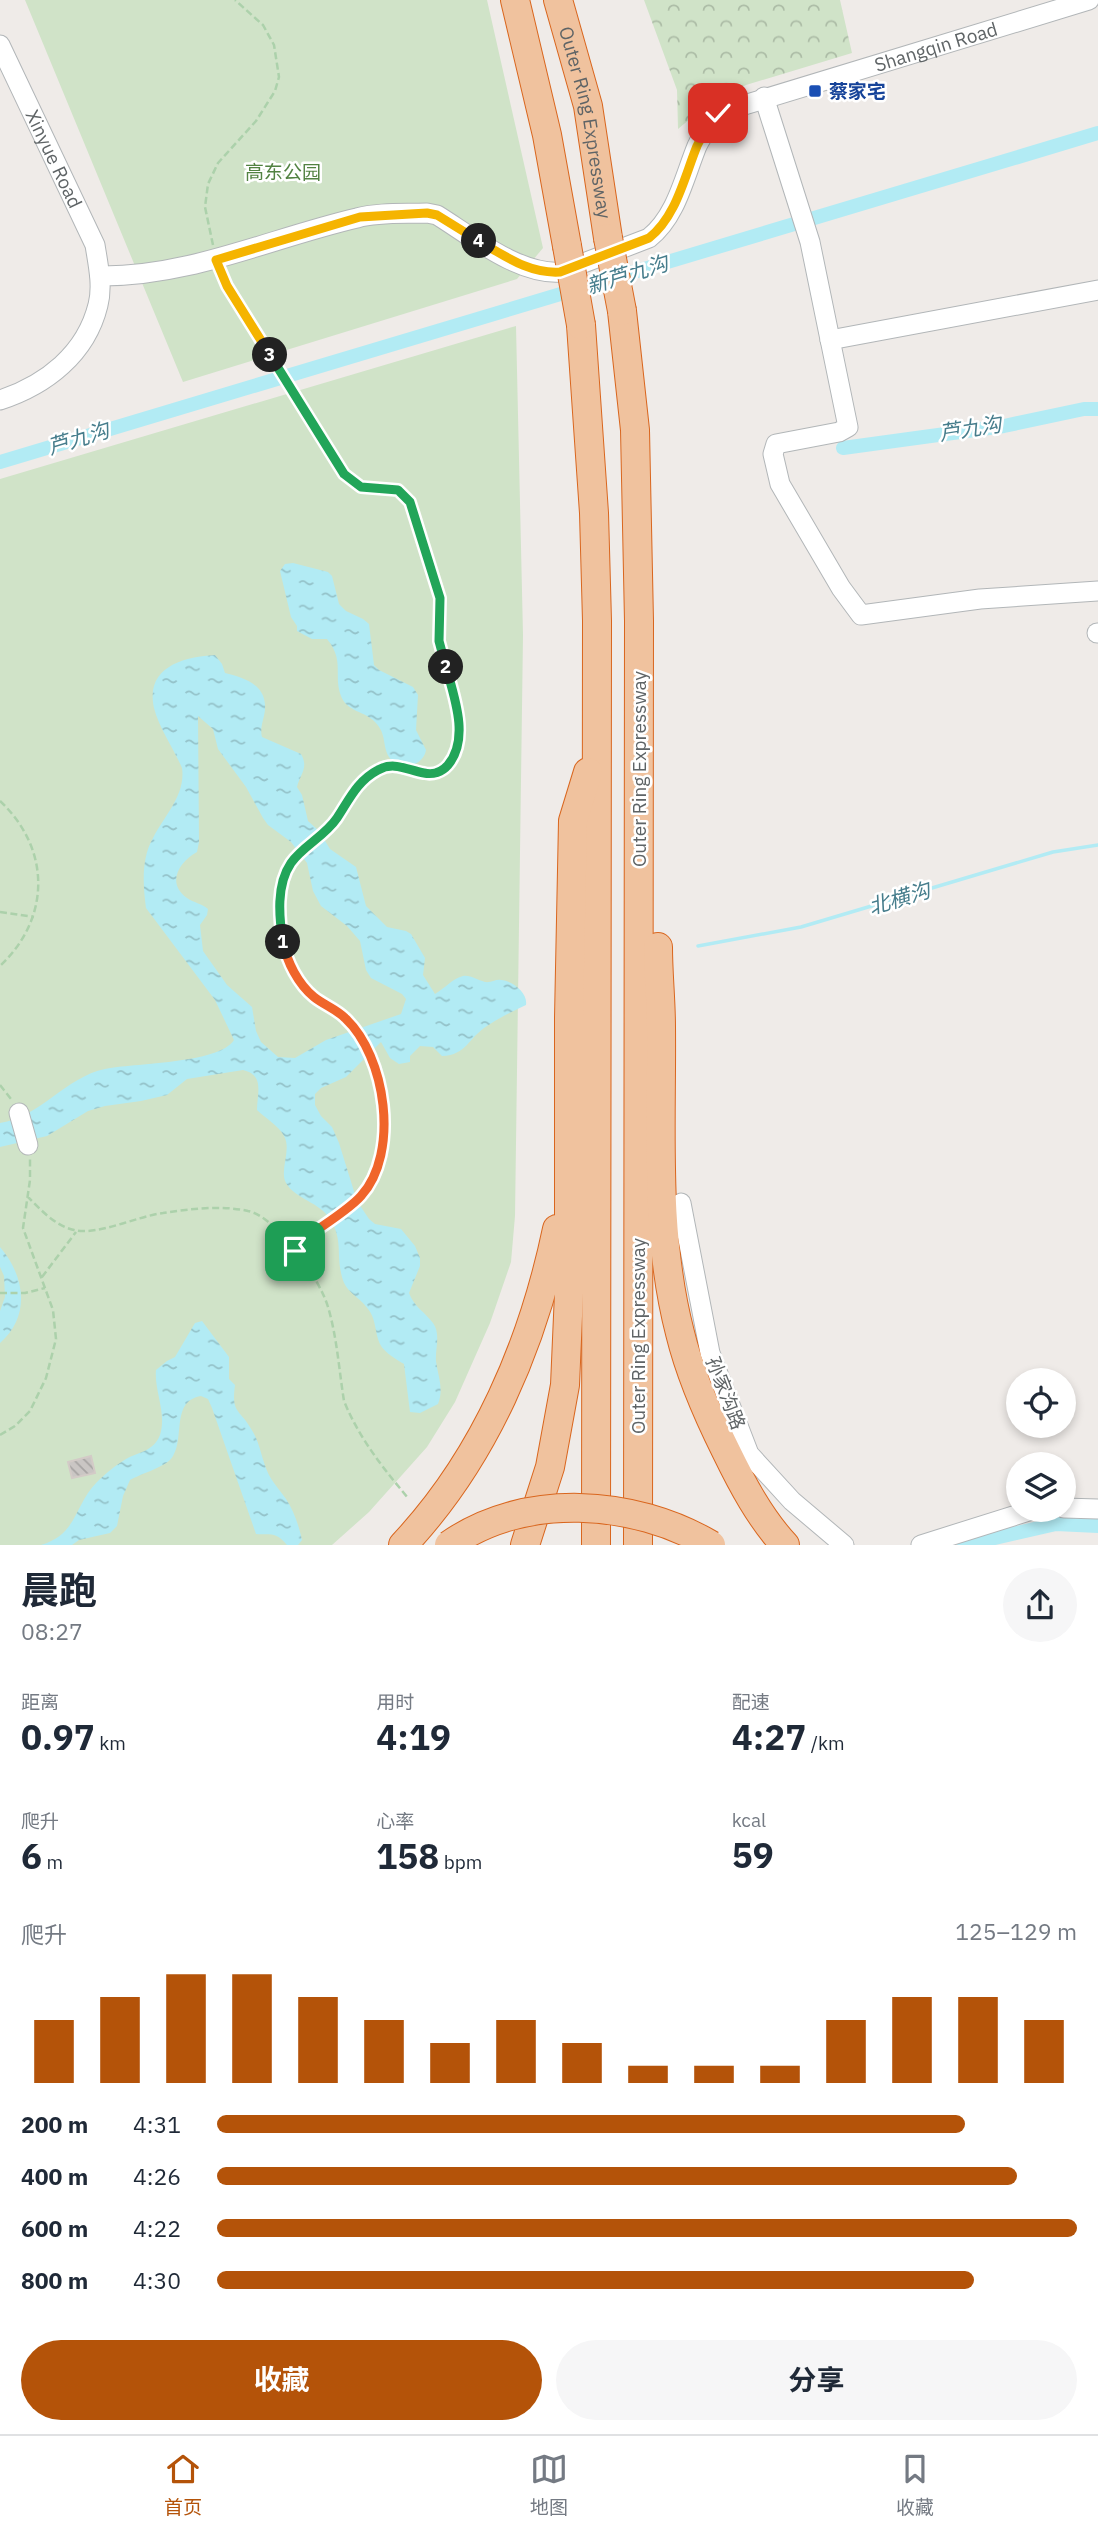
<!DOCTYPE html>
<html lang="zh">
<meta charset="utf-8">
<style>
:root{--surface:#fff;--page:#f6f6f7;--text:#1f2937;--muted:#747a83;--line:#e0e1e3;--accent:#b45309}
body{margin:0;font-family:"IBM Plex Sans","Noto Sans SC",sans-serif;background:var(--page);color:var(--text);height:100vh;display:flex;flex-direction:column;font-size:26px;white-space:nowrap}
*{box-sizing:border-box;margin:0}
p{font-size:23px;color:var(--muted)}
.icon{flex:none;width:38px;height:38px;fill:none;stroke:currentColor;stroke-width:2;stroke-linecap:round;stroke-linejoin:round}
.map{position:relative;height:1545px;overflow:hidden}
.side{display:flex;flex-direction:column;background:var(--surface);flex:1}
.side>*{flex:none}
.fabs{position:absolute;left:1006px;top:1368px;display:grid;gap:14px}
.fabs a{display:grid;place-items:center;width:70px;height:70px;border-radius:50%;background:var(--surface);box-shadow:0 4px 10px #0003;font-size:35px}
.pin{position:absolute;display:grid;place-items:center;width:60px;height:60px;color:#fff;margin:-30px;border-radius:14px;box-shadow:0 4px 10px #0006}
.km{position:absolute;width:35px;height:35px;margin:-18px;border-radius:50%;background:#222;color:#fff;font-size:19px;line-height:35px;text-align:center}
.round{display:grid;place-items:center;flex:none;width:74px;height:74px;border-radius:37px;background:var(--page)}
.summary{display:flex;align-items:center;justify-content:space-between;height:119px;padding:0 21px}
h1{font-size:38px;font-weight:700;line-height:52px}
.stats{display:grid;grid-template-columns:repeat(3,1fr);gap:10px;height:119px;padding:7px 21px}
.stats div{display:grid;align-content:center}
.stats b{font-size:35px;font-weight:700}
.stats small{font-size:19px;font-weight:400}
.stats p{font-size:19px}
.chart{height:196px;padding:14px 21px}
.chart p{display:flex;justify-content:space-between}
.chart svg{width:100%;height:126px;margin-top:7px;stroke:var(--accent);stroke-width:6}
.primary-button{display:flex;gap:14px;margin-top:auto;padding:14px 21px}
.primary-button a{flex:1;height:80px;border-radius:42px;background:var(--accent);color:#fff;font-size:28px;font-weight:700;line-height:80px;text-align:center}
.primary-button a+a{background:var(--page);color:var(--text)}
ul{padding:0 21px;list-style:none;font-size:23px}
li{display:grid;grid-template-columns:112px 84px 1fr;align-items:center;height:52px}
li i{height:18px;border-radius:9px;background:var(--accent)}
.tab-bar{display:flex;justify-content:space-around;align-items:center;height:98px;border-top:2px solid var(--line);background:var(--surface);font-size:19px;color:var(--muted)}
.tab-bar a{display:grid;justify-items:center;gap:4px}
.tab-bar .active{color:var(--accent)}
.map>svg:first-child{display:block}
</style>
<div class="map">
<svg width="1098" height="1545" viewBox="0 0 1098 1545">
<defs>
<pattern id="forest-crowns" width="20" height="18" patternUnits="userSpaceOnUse" patternTransform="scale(1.75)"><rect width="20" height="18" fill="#d0e3c8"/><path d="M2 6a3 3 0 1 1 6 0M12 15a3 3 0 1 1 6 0" fill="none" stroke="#acbca6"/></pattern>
<pattern id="water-ripples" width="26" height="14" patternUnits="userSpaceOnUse" patternTransform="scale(1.75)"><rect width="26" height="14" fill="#b2ebf4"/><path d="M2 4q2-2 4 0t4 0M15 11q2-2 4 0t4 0" fill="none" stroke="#94c2c9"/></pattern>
<pattern id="building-back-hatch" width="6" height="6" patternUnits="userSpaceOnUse" patternTransform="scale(1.75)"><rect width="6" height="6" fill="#cac6c4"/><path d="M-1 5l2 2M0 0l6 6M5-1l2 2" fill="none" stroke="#a7a4a3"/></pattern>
</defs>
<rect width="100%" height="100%" fill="#efebe8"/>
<path fill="#d0e3c8" d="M25 0H487L543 248 517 279 183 382Z
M516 326 523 635 515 1216 511 1262 490 1323 455 1402 427 1447 369 1512 332 1545H0V479Z"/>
<path fill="url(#forest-crowns)" d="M644 0H840L852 53 746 85 709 103 678 129 677 90Z"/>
<path fill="url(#water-ripples)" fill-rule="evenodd" d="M293 563 328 572 332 576 339 604 346 611 363 619 369 624 374 665 379 670 413 687 418 695 416 730 426 750C423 767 399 772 389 757 382 745 387 734 375 722 365 711 347 712 341 696 333 674 345 661 327 639H312L297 631V626L291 617 280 571 285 564Z
M215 655 222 664 225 673C241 677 264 683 265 705 266 716 259 726 262 737L301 754C309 768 300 774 297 787L302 795 308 821 319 831 330 849 356 867 366 906 387 927 406 931 411 934 425 958 423 975 435 994C444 989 453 978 463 976 471 975 477 980 485 982 491 983 496 979 501 980 513 981 528 993 526 1005 513 1011 499 1018 487 1026 468 1038 467 1055 442 1056L433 1047 420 1046 410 1056V1062L399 1064 390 1058 381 1042 346 1077 321 1088 315 1094V1105L321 1116 332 1127 339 1143 357 1201 369 1219 375 1224 401 1229 415 1246 420 1258V1266L409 1293C414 1307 425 1312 433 1323 441 1334 435 1349 436 1361 438 1376 444 1389 438 1404L420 1413 410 1412 404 1364C394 1358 381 1351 378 1339 375 1329 375 1317 368 1309 359 1296 346 1293 342 1277 336 1254 343 1242 331 1220 320 1202 295 1199 286 1183 279 1170 292 1150 284 1136 279 1126 265 1118 257 1110 257 1094 265 1075 243 1070L187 1079 167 1095 141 1101 105 1106 88 1111 47 1136 0 1147V1123C40 1117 66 1077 105 1069 132 1063 219 1064 234 1040L215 1000 146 908C143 885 141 859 153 838 164 816 186 795 182 768 174 749 159 728 154 708 145 667 183 657 215 655ZM198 716 213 729 218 749 246 787 263 818 268 825 291 842 307 863 313 891 321 906 347 926 360 941 366 970 371 978 402 994 406 999 401 1014 326 1040 295 1058 278 1057 261 1042 256 1031 252 1007 227 985 203 951 200 925 207 915 208 909C201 903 194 903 187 898 166 883 179 862 197 852L199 842Z
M0 1247C25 1276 31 1316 0 1343V1311L5 1297 4 1276 0 1267Z
M202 1321 229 1357V1379L235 1385C231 1415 240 1408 253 1432 260 1444 262 1460 268 1473 272 1482 280 1490 286 1499 294 1511 299 1526 302 1540L298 1545H287C276 1531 270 1535 256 1534L212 1408 208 1399 201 1396C171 1401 185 1437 173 1456 167 1467 142 1473 130 1480L123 1496 117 1526 110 1533 79 1540 72 1545H41C78 1534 74 1505 97 1482 105 1474 116 1465 126 1459 139 1452 154 1451 160 1435 167 1413 154 1391 156 1370L167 1361 175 1357 195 1323Z"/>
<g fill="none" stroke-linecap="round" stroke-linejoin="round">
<path stroke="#b2ebf4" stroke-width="3.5" d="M698 946 801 927 1053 852 1098 845"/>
<path stroke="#b2ebf4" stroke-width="14" d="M843 448 1004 426 1084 409H1098
M0 462 1098 133
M964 1545 1056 1524 1098 1526"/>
</g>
<path fill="url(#building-back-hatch)" stroke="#d3cbc7" stroke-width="2" d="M91 1456 95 1473 72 1478 68 1462Z"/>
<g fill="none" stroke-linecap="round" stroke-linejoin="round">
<defs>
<g id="minor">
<path id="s1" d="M0 45 95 245C98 264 103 286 98 305 86 354 46 385 0 400"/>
<path d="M764 97 810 242 848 427 839 432 776 444 773 454 780 484 841 588 861 615 980 599 1098 591"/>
<path id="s2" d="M100 276C189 277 271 238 357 218 379 212 405 214 427 213L437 215C471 236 519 275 560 272L649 238C676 217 684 178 697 146 702 135 711 124 718 113L1089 0"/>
<path d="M830 340 1098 290"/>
<path d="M1097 633H1098"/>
<path d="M19 1113 28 1145"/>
<path d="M681 1203 710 1353 749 1454 792 1501 844 1545"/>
<path d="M1064 1508 1098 1509"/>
<path d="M921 1545 1032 1510"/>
</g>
<g id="highway">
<path d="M515 0 547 135 567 246"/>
<path id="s3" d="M558 0 588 106 608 238"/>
<path d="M622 311 635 430 639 621 638 1545"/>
<path d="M581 325 594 513 597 621 596 1545"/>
<path d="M658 947C658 974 661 1000 661 1027 662 1128 654 1233 680 1333 690 1374 707 1413 726 1451 742 1484 760 1518 785 1545"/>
<path d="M403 1545C485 1458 533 1344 557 1229"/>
<path d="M525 1545 550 1467 565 1385 569 1293V1017L573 821 588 772"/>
</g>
</defs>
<use href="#minor" stroke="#b2b6b8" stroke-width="21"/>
<use href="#highway" stroke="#d9661e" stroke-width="30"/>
<path stroke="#acd1ab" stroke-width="2.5" stroke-dasharray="7 3.5" stroke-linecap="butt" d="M213 245 205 207 208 184 218 163 256 121 275 91 279 77 274 45 263 25 235 0
M222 274 227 286 344 474 361 487 398 490C402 493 406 497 409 501 416 510 437 582 440 597 443 612 437 629 440 644 446 676 477 745 444 770 428 781 410 764 393 764 384 765 372 772 365 778 351 790 346 808 335 821 317 842 287 857 282 885 276 922 283 973 314 997 328 1008 345 1014 356 1029 386 1071 400 1157 360 1197 344 1215 312 1232 292 1247
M0 801C51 849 51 918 0 966
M0 912 34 917
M0 1085 11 1099
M27 1196C40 1209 55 1226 74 1230 97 1236 138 1216 163 1213 189 1209 222 1205 248 1211 277 1217 320 1279 328 1307 337 1337 339 1370 344 1401 359 1438 383 1468 408 1498
M42 1277 76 1232
M0 1293H25L45 1288
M0 1435 15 1426 30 1411 46 1378 56 1339 53 1310 23 1228 30 1180V1159"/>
<use href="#minor" stroke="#fff" stroke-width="19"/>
<use href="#highway" stroke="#f0c29e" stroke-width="28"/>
<defs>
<path id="highway-bridge" d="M608 238 622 311
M567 246 581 325
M449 1545C524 1492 634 1499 711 1545"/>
</defs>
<use href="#highway-bridge" stroke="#d9661e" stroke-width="30" stroke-linecap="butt"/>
<use href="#highway-bridge" stroke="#f0c29e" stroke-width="28"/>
</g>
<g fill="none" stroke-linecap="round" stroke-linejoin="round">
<defs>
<path id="split-1" d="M283 942C287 962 298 984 314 997 324 1005 336 1009 345 1018 386 1056 400 1153 361 1196 347 1212 311 1233 292 1247L295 1251"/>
<path id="split-2" d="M283 942C279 917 276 885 291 863 303 846 325 836 337 818 349 800 357 781 378 770 394 761 407 770 424 773 433 775 442 772 448 765 470 739 454 696 446 667"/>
<path id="split-3" d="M270 355 344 474 361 487 398 490 410 502 440 598 439 641 446 667"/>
<path id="split-4" d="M270 355 227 286 216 260 360 217 427 213 437 215 479 241"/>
<path id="split-5" d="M479 241C505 256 529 274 560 272L649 238C676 217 684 178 697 146 702 135 711 124 718 113"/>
</defs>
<use href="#split-1" stroke="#fff" stroke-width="14"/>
<use href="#split-2" stroke="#fff" stroke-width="14"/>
<use href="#split-3" stroke="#fff" stroke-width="14"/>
<use href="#split-4" stroke="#fff" stroke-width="14"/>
<use href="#split-5" stroke="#fff" stroke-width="14"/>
<use href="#split-1" stroke="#f0652b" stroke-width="9"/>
<use href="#split-2" stroke="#22a559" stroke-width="9"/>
<use href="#split-3" stroke="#22a559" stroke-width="9"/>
<use href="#split-4" stroke="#f5b400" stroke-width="9"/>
<use href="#split-5" stroke="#f5b400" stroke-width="9"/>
</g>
<rect fill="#1a4fb4" stroke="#fff" stroke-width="2.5" x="808" y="84" width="14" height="14" rx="3.5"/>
<g text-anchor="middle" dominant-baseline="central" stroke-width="5" stroke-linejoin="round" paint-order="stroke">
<g font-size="19" fill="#5f6466" stroke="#fff">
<text stroke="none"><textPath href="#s2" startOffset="950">Shangqin Road</textPath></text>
<text stroke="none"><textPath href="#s3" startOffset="126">Outer Ring Expressway</textPath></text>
<text stroke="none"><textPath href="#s1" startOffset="126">Xinyue Road</textPath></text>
<text transform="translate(639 769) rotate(-90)">Outer Ring Expressway</text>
<text transform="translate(638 1336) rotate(-90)">Outer Ring Expressway</text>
<text transform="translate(726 1393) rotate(69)">孙家沟路</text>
</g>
<g font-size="19" font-weight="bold" fill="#164399" stroke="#fff" text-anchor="start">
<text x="829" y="91">蔡家宅</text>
</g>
<g font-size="19" fill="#528242" stroke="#fff">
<text x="283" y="172">高东公园</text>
</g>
<g font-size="21" font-style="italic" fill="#467d8c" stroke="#fff">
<text transform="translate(627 274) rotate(-17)">新芦九沟</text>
<text transform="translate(970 428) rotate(-9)">芦九沟</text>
<text transform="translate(78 438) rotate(-17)">芦九沟</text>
<text transform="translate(899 898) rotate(-17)">北横沟</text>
</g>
</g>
</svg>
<div class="fabs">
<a><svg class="icon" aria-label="locate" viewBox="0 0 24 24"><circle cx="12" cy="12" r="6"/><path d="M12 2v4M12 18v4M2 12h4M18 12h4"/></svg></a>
<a><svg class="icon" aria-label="layers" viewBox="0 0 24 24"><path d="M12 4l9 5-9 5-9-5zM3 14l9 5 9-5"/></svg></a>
</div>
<div class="pin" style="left:295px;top:1251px;background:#1e9e55"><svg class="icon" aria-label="arrive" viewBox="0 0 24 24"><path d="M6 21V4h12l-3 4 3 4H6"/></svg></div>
<div class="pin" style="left:718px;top:113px;background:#d93025"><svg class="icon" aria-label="check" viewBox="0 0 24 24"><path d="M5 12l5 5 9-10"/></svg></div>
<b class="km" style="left:283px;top:942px">1</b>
<b class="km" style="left:446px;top:667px">2</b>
<b class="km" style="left:270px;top:355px">3</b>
<b class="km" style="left:479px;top:241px">4</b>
</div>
<section class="side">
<div class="summary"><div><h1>晨跑</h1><p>08:27</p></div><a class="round"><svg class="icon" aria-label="share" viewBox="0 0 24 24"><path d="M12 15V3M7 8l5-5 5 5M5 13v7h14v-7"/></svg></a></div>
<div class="stats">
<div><p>距离</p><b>0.97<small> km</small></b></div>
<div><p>用时</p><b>4:19</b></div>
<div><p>配速</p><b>4:27<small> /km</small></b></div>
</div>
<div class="stats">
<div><p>爬升</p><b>6<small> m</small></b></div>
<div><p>心率</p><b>158<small> bpm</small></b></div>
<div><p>kcal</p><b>59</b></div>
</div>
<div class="chart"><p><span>爬升</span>125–129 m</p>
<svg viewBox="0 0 160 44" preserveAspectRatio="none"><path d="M5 44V22M15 44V14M25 44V6M35 44V6M45 44V14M55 44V22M65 44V30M75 44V22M85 44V30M95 44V38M105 44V38M115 44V38M125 44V22M135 44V14M145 44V14M155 44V22"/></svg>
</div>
<ul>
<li><b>200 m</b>4:31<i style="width:87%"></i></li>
<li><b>400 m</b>4:26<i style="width:93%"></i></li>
<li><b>600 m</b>4:22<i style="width:100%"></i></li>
<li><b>800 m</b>4:30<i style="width:88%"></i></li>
</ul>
<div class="primary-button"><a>收藏</a><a>分享</a></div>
</section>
<nav class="tab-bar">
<a class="active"><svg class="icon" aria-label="home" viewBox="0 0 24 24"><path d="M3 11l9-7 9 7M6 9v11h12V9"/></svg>首页</a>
<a><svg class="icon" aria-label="map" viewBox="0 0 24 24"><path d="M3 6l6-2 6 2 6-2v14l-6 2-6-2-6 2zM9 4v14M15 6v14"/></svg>地图</a>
<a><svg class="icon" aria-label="saved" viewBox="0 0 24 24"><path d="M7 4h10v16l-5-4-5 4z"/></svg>收藏</a>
</nav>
